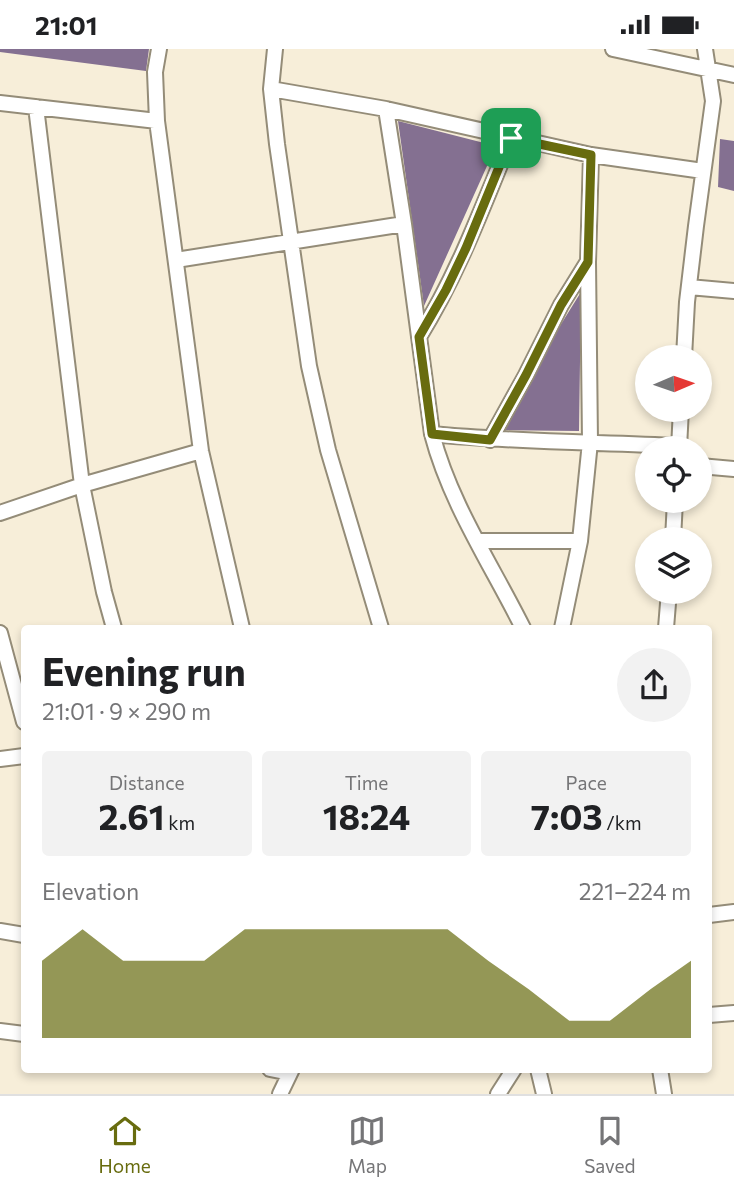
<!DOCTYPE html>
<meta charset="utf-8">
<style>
:root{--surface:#fff;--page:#f2f2f2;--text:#202124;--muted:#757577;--line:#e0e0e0;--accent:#686c0f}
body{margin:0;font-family:Commissioner,sans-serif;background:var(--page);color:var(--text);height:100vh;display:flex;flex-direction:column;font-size:26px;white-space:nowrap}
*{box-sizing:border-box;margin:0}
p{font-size:23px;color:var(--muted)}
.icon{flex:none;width:38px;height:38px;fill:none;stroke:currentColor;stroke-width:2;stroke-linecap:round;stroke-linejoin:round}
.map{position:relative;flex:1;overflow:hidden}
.sheet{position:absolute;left:21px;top:576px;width:691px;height:448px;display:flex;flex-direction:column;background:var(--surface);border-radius:7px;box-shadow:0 4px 10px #0003}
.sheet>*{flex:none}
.needle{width:46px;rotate:88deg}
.buttons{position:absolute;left:635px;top:296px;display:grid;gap:14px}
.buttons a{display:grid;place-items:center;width:77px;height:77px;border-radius:50%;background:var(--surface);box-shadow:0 4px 10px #0003;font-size:35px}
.pin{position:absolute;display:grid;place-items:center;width:60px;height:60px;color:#fff;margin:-30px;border-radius:14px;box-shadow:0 4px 10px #0006}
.round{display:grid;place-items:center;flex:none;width:74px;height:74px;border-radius:37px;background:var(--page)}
.head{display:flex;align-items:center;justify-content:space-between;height:119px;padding:0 21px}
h1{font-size:38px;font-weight:700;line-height:52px}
.metrics{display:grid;grid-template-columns:repeat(3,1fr);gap:10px;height:119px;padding:7px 21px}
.metrics div{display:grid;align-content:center;border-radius:7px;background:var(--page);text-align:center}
.metrics b{font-size:35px;font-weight:700}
.metrics small{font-size:19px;font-weight:400}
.metrics p{font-size:19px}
.chart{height:196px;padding:14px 21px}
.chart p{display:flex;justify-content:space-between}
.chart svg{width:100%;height:126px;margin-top:7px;fill:var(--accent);opacity:.7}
.status{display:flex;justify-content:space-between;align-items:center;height:49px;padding:0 35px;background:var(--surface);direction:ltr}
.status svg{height:19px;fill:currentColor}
.menu{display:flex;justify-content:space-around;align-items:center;height:98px;border-top:2px solid var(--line);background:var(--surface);font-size:19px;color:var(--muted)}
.menu a{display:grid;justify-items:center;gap:4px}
.menu .active{color:var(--accent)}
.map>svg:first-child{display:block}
</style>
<div class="status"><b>21:01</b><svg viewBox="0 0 49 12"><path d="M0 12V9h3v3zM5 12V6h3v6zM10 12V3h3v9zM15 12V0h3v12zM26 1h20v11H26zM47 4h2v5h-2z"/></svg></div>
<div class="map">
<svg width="734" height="1045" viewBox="0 0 734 1045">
<rect width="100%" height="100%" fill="#f7eed9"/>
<path fill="#847091" d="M0 0H149L146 22 0 3Z
M398 72 496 97 424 257Z
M720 90 734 92V142L718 138Z
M581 243 579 382 495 381Z"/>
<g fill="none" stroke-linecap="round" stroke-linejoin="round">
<defs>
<path id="minor" d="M159 0 155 23 157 72 201 402 242 579
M275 0 271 40 277 95 309 317 328 401 381 579
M613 0 734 26
M271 40 386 60 591 106 703 122
M0 54 157 72
M36 58 82 436 104 543 114 579
M386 60 404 175 432 385C450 454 491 515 523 579
M176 211 404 175
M689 238 734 242
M419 288C458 225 483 157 511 89
M684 308 687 253 696 177 713 52 705 0
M432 385C514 393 596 393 679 397
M490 391 526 326 561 256 587 214
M679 399 681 360
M700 417 734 420
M0 464 82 436 201 402
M673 490 675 452
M477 492H580
M562 579 580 492 590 393 588 213 591 106
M666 579 669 542
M0 584 24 673
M0 710 24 707
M709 866 734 863
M0 882 24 886
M709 966 734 964
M0 982 24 985
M270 1020 290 1024
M538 1020 544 1045
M660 1020 664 1045
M280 1045 292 1020
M498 1045 514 1020"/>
</defs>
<use href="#minor" stroke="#948c78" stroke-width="18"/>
<use href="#minor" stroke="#fff" stroke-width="14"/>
</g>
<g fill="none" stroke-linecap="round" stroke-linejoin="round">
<defs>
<path id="route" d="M511 89 591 106 588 213 561 256 526 326 490 391 432 385 419 288 446 241 466 199Z"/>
</defs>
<use href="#route" stroke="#fff" stroke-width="14"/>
<use href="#route" stroke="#686c0f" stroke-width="9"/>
</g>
</svg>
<div class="buttons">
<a><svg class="needle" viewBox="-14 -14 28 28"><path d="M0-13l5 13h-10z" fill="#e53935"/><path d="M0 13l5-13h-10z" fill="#757577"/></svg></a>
<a><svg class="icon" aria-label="locate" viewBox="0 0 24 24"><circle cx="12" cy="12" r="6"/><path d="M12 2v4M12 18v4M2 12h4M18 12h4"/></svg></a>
<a><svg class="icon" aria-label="layers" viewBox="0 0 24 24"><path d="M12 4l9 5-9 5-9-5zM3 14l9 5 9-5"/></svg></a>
</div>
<div class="pin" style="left:511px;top:89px;background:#1e9e55"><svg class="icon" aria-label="arrive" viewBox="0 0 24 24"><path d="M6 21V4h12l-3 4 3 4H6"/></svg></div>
<section class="sheet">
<div class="head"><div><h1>Evening run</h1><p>21:01 · 9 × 290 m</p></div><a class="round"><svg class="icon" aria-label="share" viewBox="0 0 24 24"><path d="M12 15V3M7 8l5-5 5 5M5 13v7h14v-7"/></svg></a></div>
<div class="metrics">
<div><p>Distance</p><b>2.61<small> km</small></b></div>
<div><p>Time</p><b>18:24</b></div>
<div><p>Pace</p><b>7:03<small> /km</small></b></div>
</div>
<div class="chart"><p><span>Elevation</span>221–224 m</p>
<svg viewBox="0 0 160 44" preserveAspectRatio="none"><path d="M0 44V17L10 6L20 17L30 17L40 17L50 6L60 6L70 6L80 6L90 6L100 6L110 17L120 27L130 38L140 38L150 27L160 17V44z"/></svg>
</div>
</section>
</div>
<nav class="menu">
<a class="active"><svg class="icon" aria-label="home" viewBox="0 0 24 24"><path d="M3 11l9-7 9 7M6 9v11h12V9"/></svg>Home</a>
<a><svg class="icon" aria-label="map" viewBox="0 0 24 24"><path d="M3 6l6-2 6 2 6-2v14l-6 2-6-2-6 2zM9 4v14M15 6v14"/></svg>Map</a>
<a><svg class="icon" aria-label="saved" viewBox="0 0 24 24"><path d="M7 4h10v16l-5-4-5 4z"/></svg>Saved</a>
</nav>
